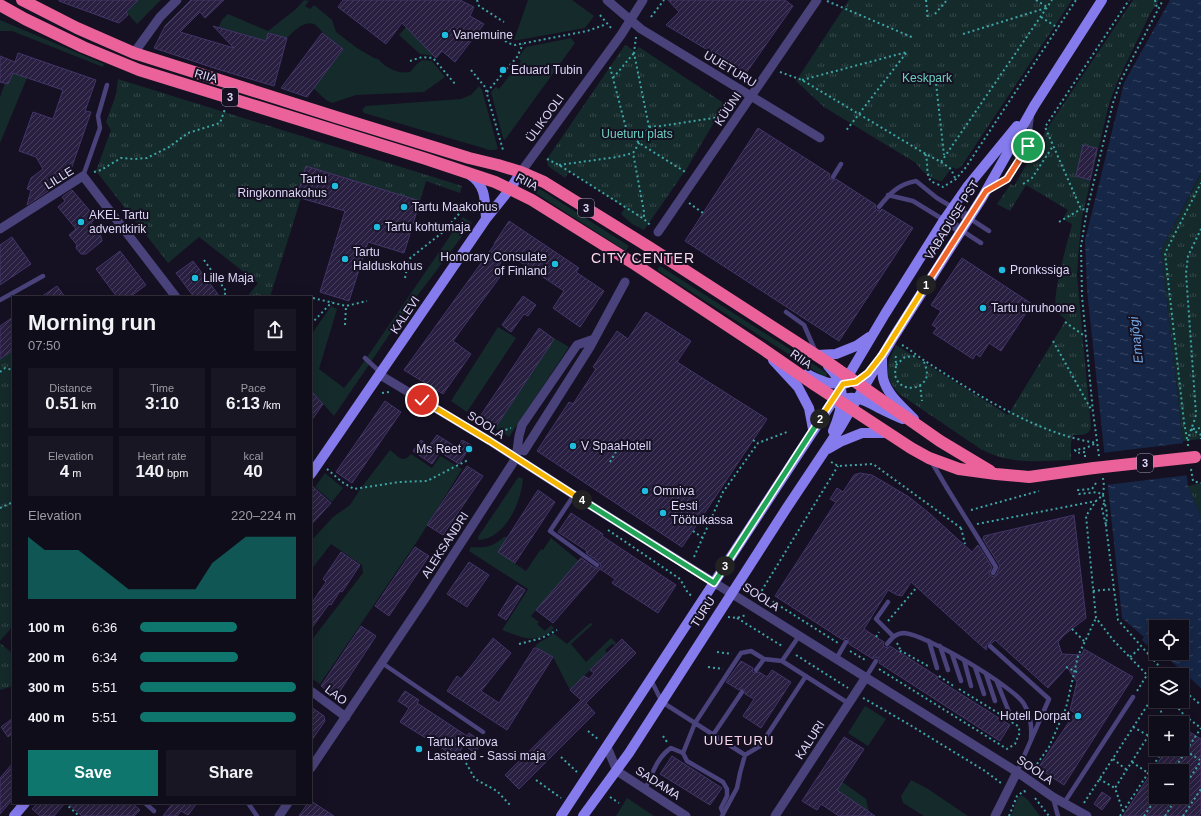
<!DOCTYPE html>
<meta charset="utf-8">
<style>
:root{--surface:#100d1a;--page:#191623;--text:#f1f3f6;--muted:#9c9ca2;--line:#302d39;--accent:#0f766e}
body{margin:0;font-family:Helvetica,sans-serif;background:var(--page);color:var(--text);height:100vh;display:flex;flex-direction:column;font-size:15px;white-space:nowrap}
*{box-sizing:border-box;margin:0}
p{font-size:13px;color:var(--muted)}
.icon{flex:none;width:22px;height:22px;fill:none;stroke:currentColor;stroke-width:2;stroke-linecap:round;stroke-linejoin:round}
.map{position:relative;flex:1;overflow:hidden}
.sheet{position:absolute;left:12px;top:296px;width:300px;height:508px;display:flex;flex-direction:column;background:var(--surface);border-radius:0px;box-shadow:0 4px 16px #0002,0 0 0 1px var(--line)}
.sheet>*{flex:none}
.tools{position:absolute;left:1149px;top:620px;display:grid;gap:8px}
.tools a{display:grid;place-items:center;width:40px;height:40px;border-radius:0px;background:var(--surface);box-shadow:0 4px 16px #0002,0 0 0 1px var(--line);font-size:20px}
.pin{position:absolute;display:grid;place-items:center;width:34px;height:34px;color:#fff;margin:-17px;border:2px solid #fff;border-radius:50%;box-shadow:0 1px 4px #0007}
.km{position:absolute;width:20px;height:20px;margin:-10px;border-radius:50%;background:#222;color:#fff;font-size:11px;line-height:20px;text-align:center}
.round{display:grid;place-items:center;flex:none;width:42px;height:42px;border-radius:0px;background:var(--page)}
.headline{display:flex;align-items:center;justify-content:space-between;height:68px;padding:0 16px}
h1{font-size:22px;font-weight:800;line-height:30px}
.stats{display:grid;grid-template-columns:repeat(3,1fr);gap:6px;height:68px;padding:4px 16px}
.stats div{display:grid;align-content:center;border-radius:0px;background:var(--page);text-align:center}
.stats b{font-size:17px;font-weight:800}
.stats small{font-size:11px;font-weight:400}
.stats p{font-size:11px}
.chart{height:112px;padding:8px 16px}
.chart p{display:flex;justify-content:space-between}
.chart svg{width:100%;height:72px;margin-top:4px;fill:var(--accent);opacity:.7}
.cta{display:flex;gap:8px;margin-top:auto;padding:8px 16px}
.cta a{flex:1;height:46px;border-radius:0px;background:var(--accent);color:#fff;font-size:16px;font-weight:800;line-height:46px;text-align:center}
.cta a+a{background:var(--page);color:var(--text)}
ul{padding:0 16px;list-style:none;font-size:13px}
li{display:grid;grid-template-columns:64px 48px 1fr;align-items:center;height:30px}
li i{height:10px;border-radius:5px;background:var(--accent)}
.map>svg:first-child{display:block}
</style>
<div class="map">
<svg width="1201" height="816" viewBox="0 0 1201 816">
<defs>
<pattern id="park-tufts" width="24" height="20" patternUnits="userSpaceOnUse"><rect width="24" height="20" fill="#152a2b"/><path d="M3 7l-1-3M5 7V3M7 7l1-3M15 17l-1-3M17 17v-4M19 17l1-3" fill="none" stroke="#37484b"/></pattern>
<pattern id="water-ripples" width="26" height="14" patternUnits="userSpaceOnUse"><rect width="26" height="14" fill="#162647"/><path d="M2 4q2-2 4 0t4 0M15 11q2-2 4 0t4 0" fill="none" stroke="#374562"/></pattern>
<pattern id="building-hatch" width="6" height="6" patternUnits="userSpaceOnUse"><rect width="6" height="6" fill="#291f40"/><path d="M-1 1l2-2M0 6l6-6M5 7l2-2" fill="none" stroke="#483f5c"/></pattern>
</defs>
<rect width="100%" height="100%" fill="#151122"/>
<path fill="#152a2b" d="M138 0H161L137 24 126 12Z
M304 0 309 1 305 6 310 9 314 5 332 20 336 32 357 48 374 58 378 59C386 68 398 74 410 72L416 65 422 60 432 61 445 77 424 92 356 95 332 103 326 100 313 88 343 49C337 43 329 39 323 33 320 30 318 26 314 24 304 20 293 32 287 38L268 33 266 41 218 28 222 20 228 14 268 31 296 9Z
M528 0H572L594 16 585 28 518 40H514Z
M0 20 104 64 103 67 12 31H0Z
M406 27 434 55 433 56 420 54 399 35Z
M571 38 575 43 505 140 503 138 491 92 496 87 499 89 521 61 518 58 526 47Z
M13 73 27 78 0 143V97L5 83 8 84Z
M479 86 482 90 498 149C492 151 488 150 483 148L364 113 362 110 366 106 461 99 471 95Z
M540 189 629 246 626 251 537 194 536 192Z
M463 217 472 223 400 319 334 416 311 391V335L331 306 337 309 319 369 344 388 359 369Z
M660 266 827 373 826 377H824L657 270Z
M498 327 516 338 467 412 451 401Z
M554 338 569 347 509 437 495 428Z
M390 450C399 457 403 464 411 454L432 468 440 456 462 469 418 540 320 684 311 678V641L363 573 362 565 331 544 311 570V541L333 517 350 505 361 488Z
M325 473 343 488 332 502 315 487Z
M519 477 523 479C521 502 506 538 479 540L478 539V537L517 479Z
M504 537H508L498 552 526 571 541 549 543 550 551 538 579 561 531 616 539 622 537 624 545 631 551 625 554 628C538 646 521 637 502 630L528 589 469 551 471 547C487 548 492 547 504 537Z
M590 623 593 624 571 644 586 662 611 638 616 643 615 645 612 644 605 650 607 653 570 690 553 657 535 646C541 640 548 639 553 633L567 644Z
M865 706 886 719 868 746 848 733Z
M911 780 928 789 968 816H924L903 803 901 796Z
M841 781 866 799 869 812 832 787Z
M1022 795 1028 800 1040 816H1011L1018 797Z
M627 798 654 816H616Z"/>
<path fill="url(#park-tufts)" d="M849 0H1072L961 167 956 169 952 167 942 181C933 181 920 170 916 163L824 107 796 81Z
M1133 0H1159L1150 14 1119 78 1109 104 1082 217 1079 246 1077 275 1091 427C1089 436 1081 435 1073 435L1071 443V460C1040 461 1011 465 983 450H982L898 393C883 375 886 365 896 345L1008 415 1066 320C1062 316 1058 313 1056 308 1052 294 1068 241 1072 224L1066 221 1064 217 1068 210 1026 185 1010 211 997 204 1011 184 1014 186 1048 127Z
M625 45 635 51 639 47 725 104 687 168 644 230 632 224 621 214 625 208 569 171 565 178 548 166 547 159Z
M118 79 462 186 460 193 426 181 420 201 306 166 297 196 301 198 270 297H247L258 283 199 237 168 263 96 171 111 130 106 122 116 95Z
M1201 174V439L1183 441 1161 250Z
M13 350V626L0 641V359Z
M1201 483V516L1188 486Z
M0 643 13 654V686L0 690Z"/>
<path fill="url(#water-ripples)" d="M1170 0H1201V173L1161 250 1188 486 1201 516V688L1162 653H1182V627H1156V647L1150 642 1147 645 1142 640 1144 637 1122 618 1087 290 1085 240 1124 83Z"/>
<path fill="#151122" d="M1185 443 1189 475 1105 485 1102 453Z"/>
<path fill="url(#building-hatch)" stroke="#433569" fill-rule="evenodd" d="M59 0H138L126 12 128 15 119 23 59 1Z
M191 0H224L205 18 200 12 180 32 234 48 213 26 266 41 268 33 287 38 274 86 217 69 154 48 165 26Z
M343 0H460L474 7 470 16 484 24 455 62 442 51 436 58 402 23 386 44 338 7Z
M668 0H785L793 6 746 73 717 53 716 55 666 25 679 12Z
M322 33 343 49 307 97 281 88Z
M18 53 96 80 85 111 91 112 68 178 27 205 31 190 27 189 31 178 43 169 36 157 19 151 33 112 53 119 63 90 13 73 8 84 0 82V56L15 62Z
M758 128 830 174 829 177 831 180H834L836 179 876 205 875 208 877 210 880 211 882 209 913 228 839 341 685 241Z
M1083 145 1097 148 1090 180 1076 176Z
M306 166 420 201 404 253 368 242 349 301 320 292 345 211 297 197Z
M72 190 96 218 91 223 101 236 102 241 86 254H81L76 248 77 245 69 235 76 229 58 207 65 201 62 197Z
M509 221 579 268 576 272 604 291 580 327 553 308 564 291 507 253 496 270 502 274 453 341 471 354 443 394 404 370 495 244H494Z
M12 237 31 264 0 285V245Z
M120 251 146 285 130 297H117L96 269Z
M962 258 1032 304 1001 351 989 343 980 357 976 354 973 359 933 333 937 328 932 325 941 311 931 305Z
M193 261 220 297H194L176 273Z
M57 286 65 297H41Z
M523 296 536 305 528 316 524 314 511 332 502 325Z
M646 312 691 341 677 362 767 419 682 547 537 451 569 402 573 404 596 369 593 367 617 331 628 339Z
M13 317V350L0 359V326Z
M539 328 554 339 495 428 479 418Z
M311 391 323 404 311 421Z
M385 401 401 412 352 483 336 472Z
M437 435 453 445H454L458 447 462 440 471 445 459 464 440 452 432 464 413 451 421 440 429 446Z
M467 466 483 476 443 535 427 525Z
M860 473 872 475 909 497 929 513 972 552 978 545 992 567 989 574 993 577 996 575 1000 566 983 539 984 536 1074 515 1086 618 1064 635 1058 642 1062 654 1082 655 1084 649 1133 677 1064 785 1038 768 1075 713 1070 710 1077 682 1067 667 1048 688 995 640 992 643H988L986 646 987 648 986 650 911 582 902 596 897 595 888 590 864 629 884 642 883 645 885 647 888 648 890 646 938 677 937 679 1010 725 1000 741 879 663 880 661 878 658 876 657 873 659 849 644 848 639 846 638 843 640 775 596 836 502 830 499 837 488 843 492 854 475Z
M311 485 331 503 311 525Z
M538 490 555 502 515 563 498 552Z
M571 513 603 534 602 536 676 585 658 613 612 583 615 579 600 569 553 623 536 610 581 558 595 568H599L601 566 599 562 586 553 587 551 558 532Z
M415 547 429 556 389 616 375 606Z
M341 552 360 565 342 592 340 591 331 605 329 604 311 629V604L326 582 323 579Z
M469 562 489 575 467 607 447 594Z
M517 585 525 590 506 620 498 615Z
M361 626 376 636 336 697 321 686Z
M493 638 511 653 481 691 499 703 534 648H537L553 657 507 730 447 691 457 676 461 679Z
M622 639 636 653 586 703 595 713 519 789 505 775 581 700 570 690 584 676 589 679 594 673 590 670Z
M741 661 753 668 752 671 754 673 759 672 767 677 772 670 791 682 761 728 743 716 754 699 745 694V691L744 689 739 690 726 682Z
M405 691 419 700 417 703 467 736 469 733 482 742 475 753 464 745 456 757 400 722 409 708 398 701Z
M311 707 324 716 325 721 311 741Z
M13 718V733L8 737 1 727Z
M1182 727 1201 739V812L1199 816H1123L1167 749H1182ZM1156 771H1182V797H1156Z
M844 737 864 749 837 790 875 816H839L821 804 817 810 802 801Z
M672 756 722 788 710 805 660 774Z
M13 763V799L0 814V778Z
M1102 792 1111 798 1102 810 1094 804Z
M311 801 334 816H299L308 803H311Z
M38 803H65L54 816H40L32 809Z
M67 803H132L140 810 134 816H82Z
M171 803H197L188 815 181 811 177 816H163L172 804Z"/>
<g fill="none" stroke-linecap="round" stroke-linejoin="round">
<path stroke="#3ea5a6" stroke-width="2" stroke-dasharray="2 3" stroke-linecap="butt" d="M477 0 479 6 504 22
M926 0 928 20
M1036 0 1047 7
M1155 0 1157 8
M827 1 914 38
M935 14 947 0
M600 15 611 28
M651 17 664 0
M1041 17 1058 28
M963 34 1046 8
M497 35 508 43 515 45 587 31 607 24
M636 37 634 53 649 127 633 153 644 212V219
M410 61 422 57 433 58 456 85
M610 67 626 128 639 143 687 173
M471 70 485 87 503 150
M780 72 802 80 924 153 941 162 1052 0
M935 74 944 155
M613 78 634 53
M802 80 907 52 845 132
M487 92 517 57 523 44
M649 127 661 126 726 116
M925 154C929 162 925 174 931 181 934 183 940 185 943 187L956 179 966 167 1076 0
M547 159 559 165 644 219 650 225
M941 162 951 169 955 178
M559 165 617 157 633 153
M94 172 101 170 121 158 134 159 147 158 169 147 188 133 220 123 225 109
M1023 184 1032 178 1053 146
M689 203 703 213
M1087 210 1113 103 1121 80 1163 0
M1059 222 1081 209
M204 260 226 291 224 297
M405 278 409 259 443 232 465 207 476 213
M313 298 346 306 367 301
M1065 322 1086 337
M311 324 332 302
M345 325 346 306
M1053 341 1092 411
M902 345C908 348 915 354 922 359 973 392 1036 434 1097 443
M896 356C895 359 896 361 896 365 896 370 894 373 896 378 901 392 924 391 927 375 927 370 925 364 923 359
M896 365 905 357 917 356
M0 372 5 368 13 370
M920 385 922 401
M382 393 389 392
M1191 429 1201 435
M1193 429 1201 428
M496 433 511 428
M1201 438V439
M1187 439 1184 422 1165 253 1201 183
M753 440 758 443
M1188 446C1187 435 1194 425 1196 414L1186 273 1188 256 1201 229
M1099 456 1093 412 1082 296 1081 246 1087 210 1081 209 1045 127 1129 0
M1085 457V452L1077 453 1075 450 1086 448 1096 443
M610 462 617 450
M831 462 838 466 873 464 961 528 963 527
M327 469 342 482 354 489 399 482 427 481 468 460
M1191 469 1193 481 1201 483
M1103 478 1104 486 1103 495 1096 501 1086 516 1096 618 1114 641 1156 684
M1096 483 1092 489 1078 490 1079 494 1097 492 1103 495 1107 513 1106 526 1118 620 1167 675
M1104 503 1102 509 1106 525
M0 508 13 502
M971 510 1039 491
M977 524 1096 501
M961 528 965 544
M608 530 680 579 688 593 693 597
M693 531 703 538
M694 557 723 492 758 443 787 432
M1093 591 1114 589
M761 592 772 601 838 643
M759 595 838 466
M728 617 737 618 746 615
M737 618 782 646
M888 621 917 587
M1072 629 1085 642
M876 637 879 632
M897 643 901 651
M519 644 542 638 557 630
M850 651 867 661
M717 652 732 654
M900 652 901 651 928 666
M796 655 848 688
M1130 657 1141 647
M708 667 723 669
M879 669 1007 749 1015 744 1020 732 1018 726 1008 720
M939 676 955 687
M959 689 1003 716
M1182 689 1201 705
M1137 691 1147 675
M863 698 905 722 985 771 1001 783
M1158 701 1164 722
M1172 701 1185 716 1201 728
M1161 723 1164 722 1175 723
M1181 723 1185 716
M1133 727 1156 740
M588 731 599 740
M663 736 667 742
M1186 751 1200 760
M561 757 577 772
M1113 759 1127 770
M1132 762 1148 773
M466 763 475 779 497 791 510 805
M1037 764 1049 747 1066 708 1078 656 1096 618
M1173 771 1201 728
M1099 779 1115 788
M536 780 561 798
M1182 790 1201 761
M610 797 619 803
M1035 798 1049 816
M65 803 79 816
M1084 803 1156 692
M1123 811 1115 788 1154 727 1156 726
M1009 816 1017 796 1024 791 1028 793
M1120 816 1164 749
M1144 816 1157 797
M1165 816 1177 797
M1183 816 1201 789"/>
<path stroke="#49427b" stroke-width="4.5" d="M83 176 100 128 98 116 107 85
M833 177 841 164
M989 189 1007 179 1028 145 1032 115
M888 195 913 201 944 220
M879 207C890 193 899 184 916 181L937 198 952 207
M969 218 989 231
M961 230 981 243
M0 300 43 276
M786 312 804 325 815 350
M365 358 381 373
M931 461 947 488
M574 495 550 531 597 565
M888 602 876 619 893 636
M929 641 937 668
M887 644C892 638 896 633 904 633 925 634 1013 686 1024 704 1031 715 1032 726 1031 739
M940 646 948 670
M990 646 1049 699 1017 772
M952 654 961 681
M836 659 846 642
M964 660 971 686
M782 661 799 636
M382 663 483 732
M975 667 984 694
M756 670 764 659
M986 674 995 701
M866 677 876 661
M651 680 662 702 745 755 760 746 806 676
M997 682 1009 712
M713 735 742 692
M683 753 695 723 741 653 751 651 764 659 782 661 848 703
M645 789C652 775 657 757 671 748L683 753 687 761 723 782 727 789V796L721 808 723 813
M1053 798 1058 816
M145 803 154 811
M248 803 257 816
M1064 803 1133 697
M722 816 737 788 740 773 745 755"/>
<path stroke="#49427b" stroke-width="9" d="M607 0 641 29 820 138
M134 53 160 17 177 0
M521 172 621 35 643 0
M952 207 969 218
M944 220 961 230
M0 229 83 176 176 297
M658 232 817 0
M380 375 490 441 574 495 1017 772 1053 797 1087 816
M524 451 590 347 625 282
M311 691 346 717
M607 747 617 771 686 816
M311 768 426 597 516 458 519 436 522 425 577 345 594 339
M279 816 288 803
M775 816 866 677
M995 816 1017 772"/>
<path stroke="#867bed" stroke-width="10" d="M470 175C486 185 485 201 486 219
M817 355 836 354 856 346 869 337
M882 356C882 363 882 371 883 378 887 395 903 407 914 419
M773 360 798 387 809 408 813 429
M828 366C848 386 843 407 833 431
M807 374C820 381 832 386 847 383
M835 403C852 392 864 400 879 408 887 412 895 416 903 419
M828 449 842 441 862 433H888
M311 474 486 219 510 189 521 172
M14 816 25 803
M561 816 835 398 885 314 944 220 967 187 1017 126
M583 816 629 753 786 509 840 428 893 338 982 198 1034 106 1102 0"/>
<path stroke="#ea6299" stroke-width="12" d="M22 0 77 28 134 53 336 117 469 158 498 165 521 172 544 182 649 247 830 364 940 441 990 471
M0 5 25 19 83 47 139 70 423 158 495 182 510 189 532 200 636 265 760 347 815 385 911 448 929 458 959 469 996 474 1029 477 1094 468"/>
<path stroke="#3ea5a6" stroke-width="2" stroke-dasharray="2 3" stroke-linecap="butt" d="M1066 667 1077 672"/>
<path stroke="#49427b" stroke-width="4.5" d="M947 488 996 567 993 573"/>
<path stroke="#ea6299" stroke-width="12" d="M1094 468 1195 457"/>
</g>
<g fill="none" stroke-linecap="round" stroke-linejoin="round">
<defs>
<path id="split-1" d="M926 285 986 191 1007 179 1028 146"/>
<path id="split-2" d="M820 419 843 384 856 382 868 373 882 355 926 285"/>
<path id="split-3" d="M725 566 820 419"/>
<path id="split-4" d="M582 500 714 583 725 566"/>
<path id="split-5" d="M422 400 490 441 582 500"/>
</defs>
<use href="#split-1" stroke="#fff" stroke-width="8"/>
<use href="#split-2" stroke="#fff" stroke-width="8"/>
<use href="#split-3" stroke="#fff" stroke-width="8"/>
<use href="#split-4" stroke="#fff" stroke-width="8"/>
<use href="#split-5" stroke="#fff" stroke-width="8"/>
<use href="#split-1" stroke="#f0652b" stroke-width="5"/>
<use href="#split-2" stroke="#f5b400" stroke-width="5"/>
<use href="#split-3" stroke="#22a559" stroke-width="5"/>
<use href="#split-4" stroke="#22a559" stroke-width="5"/>
<use href="#split-5" stroke="#f5b400" stroke-width="5"/>
</g>
<g fill="#1ebddf" stroke="#151122" stroke-width="1.5">
<circle cx="445" cy="35" r="4"/>
<circle cx="503" cy="70" r="4"/>
<circle cx="335" cy="186" r="4"/>
<circle cx="404" cy="207" r="4"/>
<circle cx="81" cy="222" r="4"/>
<circle cx="377" cy="227" r="4"/>
<circle cx="345" cy="259" r="4"/>
<circle cx="555" cy="264" r="4"/>
<circle cx="1002" cy="270" r="4"/>
<circle cx="195" cy="278" r="4"/>
<circle cx="983" cy="308" r="4"/>
<circle cx="573" cy="446" r="4"/>
<circle cx="469" cy="449" r="4"/>
<circle cx="645" cy="491" r="4"/>
<circle cx="663" cy="513" r="4"/>
<circle cx="1078" cy="716" r="4"/>
<circle cx="419" cy="749" r="4"/>
</g>
<g text-anchor="middle" dominant-baseline="central" stroke-width="4" stroke-linejoin="round" paint-order="stroke">
<g fill="#151122" stroke="#a29cb9" stroke-width="1">
<rect x="222" y="88" width="16" height="18" rx="3"/>
<rect x="578" y="199" width="16" height="18" rx="3"/>
<rect x="1137" y="454" width="16" height="18" rx="3"/>
</g>
<g font-size="11" font-weight="bold" fill="#ded7fa">
<text x="230" y="97">3</text>
<text x="586" y="208">3</text>
<text x="1145" y="463">3</text>
</g>
<g font-size="12" fill="#ded7fa" stroke="#151122" text-anchor="start">
<text x="453" y="35">Vanemuine</text>
<text x="511" y="70">Eduard Tubin</text>
<text x="327" y="179" text-anchor="end">Tartu<tspan x="327" dy="14">Ringkonnakohus</tspan></text>
<text x="412" y="207">Tartu Maakohus</text>
<text x="89" y="215">AKEL Tartu<tspan x="89" dy="14">adventkirik</tspan></text>
<text x="385" y="227">Tartu kohtumaja</text>
<text x="353" y="252">Tartu<tspan x="353" dy="14">Halduskohus</tspan></text>
<text x="547" y="257" text-anchor="end">Honorary Consulate<tspan x="547" dy="14">of Finland</tspan></text>
<text x="1010" y="270">Pronkssiga</text>
<text x="203" y="278">Lille Maja</text>
<text x="991" y="308">Tartu turuhoone</text>
<text x="581" y="446">V SpaaHotell</text>
<text x="461" y="449" text-anchor="end">Ms Reet</text>
<text x="653" y="491">Omniva</text>
<text x="671" y="506">Eesti<tspan x="671" dy="14">Töötukassa</tspan></text>
<text x="1070" y="716" text-anchor="end">Hotell Dorpat</text>
<text x="427" y="742">Tartu Karlova<tspan x="427" dy="14">Lasteaed - Sassi maja</tspan></text>
</g>
<g font-size="12" fill="#ded7fa" stroke="#151122">
<text transform="translate(730 69) rotate(31)">UUETURU</text>
<text transform="translate(206 76) rotate(16)">RIIA</text>
<text transform="translate(728 109) rotate(-56)">KÜÜNI</text>
<text transform="translate(545 118) rotate(-54)">ÜLIKOOLI</text>
<text transform="translate(59 178) rotate(-32)">LILLE</text>
<text transform="translate(527 182) rotate(28)">RIIA</text>
<text transform="translate(952 220) rotate(-58)">VABADUSE PST</text>
<text transform="translate(405 315) rotate(-56)">KALEVI</text>
<text transform="translate(801 359) rotate(35)">RIIA</text>
<text transform="translate(486 425) rotate(32)">SOOLA</text>
<text transform="translate(445 545) rotate(-57)">ALEKSANDRI</text>
<text transform="translate(761 597) rotate(33)">SOOLA</text>
<text transform="translate(703 612) rotate(-57)">TURU</text>
<text transform="translate(336 695) rotate(37)">LAO</text>
<text transform="translate(810 740) rotate(-57)">KALURI</text>
<text transform="translate(1035 770) rotate(34)">SOOLA</text>
<text transform="translate(658 783) rotate(33)">SADAMA</text>
</g>
<g font-size="12" fill="#6dd0bf" stroke="#151122">
<text x="927" y="78">Keskpark</text>
<text x="637" y="134">Uueturu plats</text>
</g>
<g font-size="13" font-style="italic" fill="#73abec" stroke="#151122">
<text transform="translate(1136 340) rotate(-96)">Emajõgi</text>
</g>
<g font-size="13" letter-spacing="1" fill="#fad9eb" stroke="#151122">
<text x="739" y="740">UUETURU</text>
</g>
<g font-size="14" letter-spacing="1" fill="#fad9eb" stroke="#151122">
<text x="643" y="258">CITY CENTER</text>
</g>
</g>
</svg>
<div class="tools">
<a><svg class="icon" aria-label="locate" viewBox="0 0 24 24"><circle cx="12" cy="12" r="6"/><path d="M12 2v4M12 18v4M2 12h4M18 12h4"/></svg></a>
<a><svg class="icon" aria-label="layers" viewBox="0 0 24 24"><path d="M12 4l9 5-9 5-9-5zM3 14l9 5 9-5"/></svg></a>
<a>+</a>
<a>−</a>
</div>
<div class="pin" style="left:1028px;top:146px;background:#1e9e55"><svg class="icon" aria-label="arrive" viewBox="0 0 24 24"><path d="M6 21V4h12l-3 4 3 4H6"/></svg></div>
<div class="pin" style="left:422px;top:400px;background:#d93025"><svg class="icon" aria-label="check" viewBox="0 0 24 24"><path d="M5 12l5 5 9-10"/></svg></div>
<b class="km" style="left:926px;top:285px">1</b>
<b class="km" style="left:820px;top:419px">2</b>
<b class="km" style="left:725px;top:566px">3</b>
<b class="km" style="left:582px;top:500px">4</b>
<section class="sheet">
<div class="headline"><div><h1>Morning run</h1><p>07:50</p></div><a class="round"><svg class="icon" aria-label="share" viewBox="0 0 24 24"><path d="M12 15V3M7 8l5-5 5 5M5 13v7h14v-7"/></svg></a></div>
<div class="stats">
<div><p>Distance</p><b>0.51<small> km</small></b></div>
<div><p>Time</p><b>3:10</b></div>
<div><p>Pace</p><b>6:13<small> /km</small></b></div>
</div>
<div class="stats">
<div><p>Elevation</p><b>4<small> m</small></b></div>
<div><p>Heart rate</p><b>140<small> bpm</small></b></div>
<div><p>kcal</p><b>40</b></div>
</div>
<div class="chart"><p><span>Elevation</span>220–224 m</p>
<svg viewBox="0 0 160 44" preserveAspectRatio="none"><path d="M0 44V6L10 14L20 14L30 14L40 22L50 30L60 38L70 38L80 38L90 38L100 38L110 22L120 14L130 6L140 6L150 6L160 6V44z"/></svg>
</div>
<ul>
<li><b>100 m</b>6:36<i style="width:62%"></i></li>
<li><b>200 m</b>6:34<i style="width:63%"></i></li>
<li><b>300 m</b>5:51<i style="width:100%"></i></li>
<li><b>400 m</b>5:51<i style="width:100%"></i></li>
</ul>
<div class="cta"><a>Save</a><a>Share</a></div>
</section>
</div>
